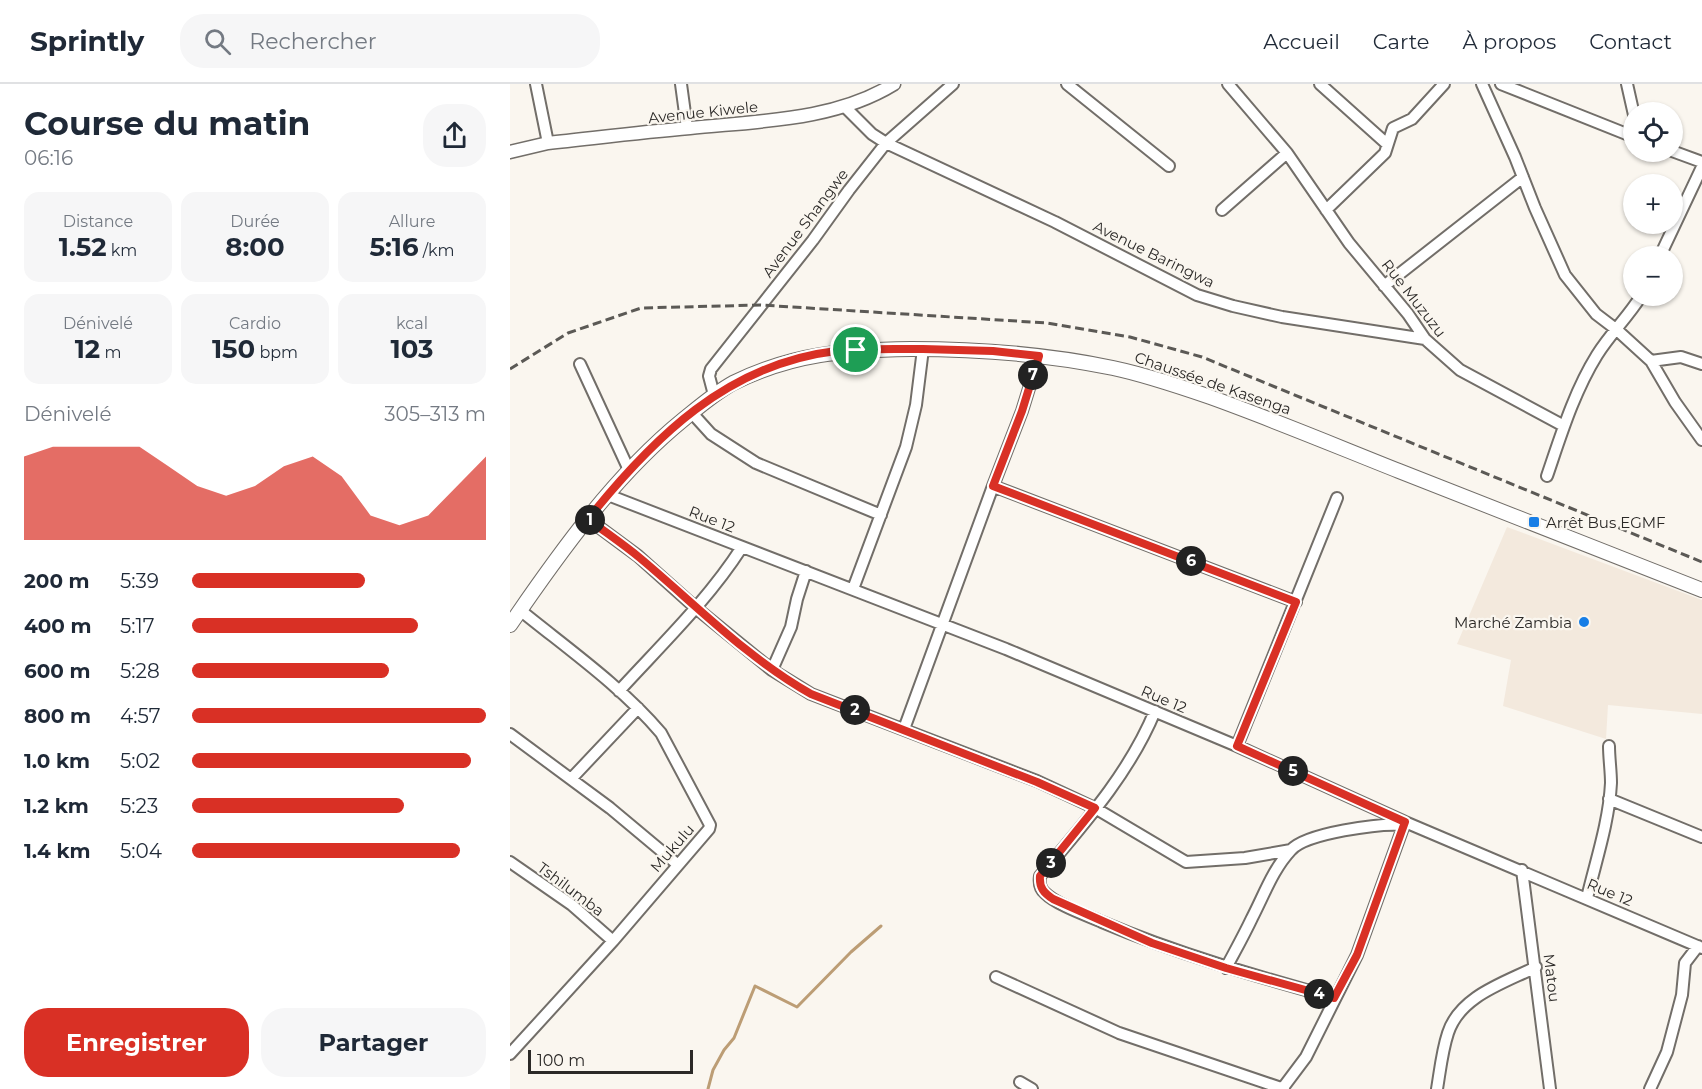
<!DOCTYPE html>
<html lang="fr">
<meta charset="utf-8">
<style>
:root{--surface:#fff;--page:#f6f6f7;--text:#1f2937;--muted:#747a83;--line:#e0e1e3;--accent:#d93025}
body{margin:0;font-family:Montserrat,sans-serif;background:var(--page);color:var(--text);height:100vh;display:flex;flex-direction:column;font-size:22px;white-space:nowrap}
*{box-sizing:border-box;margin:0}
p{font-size:20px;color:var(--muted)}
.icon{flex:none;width:33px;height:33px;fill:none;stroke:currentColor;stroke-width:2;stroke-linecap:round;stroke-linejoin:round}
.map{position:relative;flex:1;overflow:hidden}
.side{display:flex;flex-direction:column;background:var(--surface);width:510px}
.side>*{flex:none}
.fabs{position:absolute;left:1113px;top:18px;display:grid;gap:12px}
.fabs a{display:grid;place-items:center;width:60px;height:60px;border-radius:50%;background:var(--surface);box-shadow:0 2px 4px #0004;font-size:30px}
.scale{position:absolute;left:18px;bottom:15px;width:165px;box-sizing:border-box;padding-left:6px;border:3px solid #2b2927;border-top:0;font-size:16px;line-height:21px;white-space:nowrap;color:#2b2927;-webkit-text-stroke:4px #faf6ef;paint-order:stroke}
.pin{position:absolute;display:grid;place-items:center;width:51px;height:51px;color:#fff;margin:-26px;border:3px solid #fff;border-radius:50%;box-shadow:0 2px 6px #0007}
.km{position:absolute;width:30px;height:30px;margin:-15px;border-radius:50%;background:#222;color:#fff;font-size:16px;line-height:30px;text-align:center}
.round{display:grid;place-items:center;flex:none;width:63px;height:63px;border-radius:24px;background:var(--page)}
.head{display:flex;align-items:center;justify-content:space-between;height:102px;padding:0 24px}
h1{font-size:33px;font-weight:700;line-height:45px}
.figures{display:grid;grid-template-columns:repeat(3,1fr);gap:9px;height:102px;padding:6px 24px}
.figures div{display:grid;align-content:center;border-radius:15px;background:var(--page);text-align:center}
.figures b{font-size:26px;font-weight:700}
.figures small{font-size:16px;font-weight:400}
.figures p{font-size:16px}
.chart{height:168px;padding:12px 24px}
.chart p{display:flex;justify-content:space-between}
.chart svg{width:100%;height:108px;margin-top:6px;fill:var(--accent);opacity:.7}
.cta{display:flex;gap:12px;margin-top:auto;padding:12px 24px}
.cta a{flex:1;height:69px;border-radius:24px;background:var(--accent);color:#fff;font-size:24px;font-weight:700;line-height:69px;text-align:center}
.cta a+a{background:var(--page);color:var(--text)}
ul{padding:0 24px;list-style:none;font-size:20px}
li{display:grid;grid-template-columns:96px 72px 1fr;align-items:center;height:45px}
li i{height:15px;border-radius:8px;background:var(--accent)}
header{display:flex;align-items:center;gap:36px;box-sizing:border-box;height:84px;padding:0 30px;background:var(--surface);border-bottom:2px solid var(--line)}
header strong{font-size:28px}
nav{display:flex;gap:33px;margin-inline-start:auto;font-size:21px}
.search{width:420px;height:54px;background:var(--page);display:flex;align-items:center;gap:15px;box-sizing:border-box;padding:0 21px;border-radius:24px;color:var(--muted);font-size:22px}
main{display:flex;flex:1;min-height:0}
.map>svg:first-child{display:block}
</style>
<header>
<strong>Sprintly</strong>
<div class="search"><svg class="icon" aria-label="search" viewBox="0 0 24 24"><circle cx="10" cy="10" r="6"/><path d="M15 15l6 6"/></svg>Rechercher</div>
<nav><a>Accueil</a><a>Carte</a><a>À propos</a><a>Contact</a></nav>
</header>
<main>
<section class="side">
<div class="head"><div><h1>Course du matin</h1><p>06:16</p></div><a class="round"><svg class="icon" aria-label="share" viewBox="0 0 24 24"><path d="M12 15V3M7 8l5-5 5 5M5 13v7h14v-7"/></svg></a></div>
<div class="figures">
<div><p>Distance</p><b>1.52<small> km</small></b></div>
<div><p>Durée</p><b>8:00</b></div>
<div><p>Allure</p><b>5:16<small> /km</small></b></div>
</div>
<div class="figures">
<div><p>Dénivelé</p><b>12<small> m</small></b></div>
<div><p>Cardio</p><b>150<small> bpm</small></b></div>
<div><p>kcal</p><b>103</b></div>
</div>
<div class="chart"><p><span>Dénivelé</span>305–313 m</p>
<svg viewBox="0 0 160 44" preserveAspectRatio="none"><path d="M0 44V10L10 6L20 6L30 6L40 6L50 14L60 22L70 26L80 22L90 14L100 10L110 18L120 34L130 38L140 34L150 22L160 10V44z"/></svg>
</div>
<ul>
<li><b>200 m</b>5:39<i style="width:59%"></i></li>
<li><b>400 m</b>5:17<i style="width:77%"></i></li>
<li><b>600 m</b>5:28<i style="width:67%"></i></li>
<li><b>800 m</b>4:57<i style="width:100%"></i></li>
<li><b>1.0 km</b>5:02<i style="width:95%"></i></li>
<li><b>1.2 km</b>5:23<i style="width:72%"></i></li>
<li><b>1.4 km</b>5:04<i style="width:91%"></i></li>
</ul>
<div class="cta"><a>Enregistrer</a><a>Partager</a></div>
</section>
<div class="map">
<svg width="1192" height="1005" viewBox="0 0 1192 1005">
<rect width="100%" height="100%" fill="#faf6ef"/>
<path fill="#f3e9dd" d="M997 443 1192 516V630L1098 621 1096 655 993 622 1001 576 947 560Z"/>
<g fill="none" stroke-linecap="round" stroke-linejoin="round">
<path stroke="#bc9d75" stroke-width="3" d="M198 1005 203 986 214 966 224 954 245 902 287 923 341 868 371 842"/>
<defs>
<path id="minor" d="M26 0 38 59
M171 0 177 44
M557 0 659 82
M718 0 777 69 839 159 898 230 915 255 950 286 1054 342
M810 0 877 60
M972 0 1005 73 1025 124 1055 191 1086 230 1107 246 1141 277 1165 318 1192 356
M991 0 1124 53
M1117 0 1124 31
M334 22 362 50 376 59 545 138 687 211 723 222 772 233 915 255
M1162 67 1192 78
M712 126 777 69
M816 126 875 69 883 44 902 35 934 0
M1150 172 1192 83
M874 202 1013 93
M1141 277 1171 273 1192 280
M70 280 119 386
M204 311 199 292 201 285 303 156 339 106 376 59 443 0
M182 329 201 350 246 379 371 431
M1037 392C1051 351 1064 308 1087 271 1100 250 1118 233 1131 212
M483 402 786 518
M98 411 496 565 727 662 895 738 1192 864
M78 435 128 472 186 524 262 586 301 610 527 697 585 724 676 778 735 774 781 766
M343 505 396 363 406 321 413 265
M262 586 281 543 287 515 296 487
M109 607C152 560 198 516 232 463
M645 627C619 690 573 741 530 792 529 799 530 805 535 809 547 821 576 831 592 838 668 870 746 892 824 914
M394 645 483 402 512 327 529 272
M0 650 100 724 167 780
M727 662 827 414
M61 695 128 624
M1099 715 1192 753
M0 778 62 821 103 857
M1012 786 1040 1005
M1077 814C1086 776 1099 738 1101 699 1101 687 1099 674 1099 662
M716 884C725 867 734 851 742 834 754 811 763 785 781 766 796 749 870 739 893 741
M486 893 609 949 774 1005
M0 970 103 857 199 745 200 741 151 649C111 602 58 565 10 526
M510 998 522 1005
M772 1005 796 973 847 871 895 738
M927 1005C930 987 932 967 938 949 950 912 994 899 1026 883
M1140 1005 1157 968 1172 911 1175 879 1188 862"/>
<path id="tertiary" d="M0 68 38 59C85 54 132 48 180 44 248 37 324 37 384 0"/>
<path id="secondary" d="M0 541C50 468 105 391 174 335 190 322 205 309 223 299 284 269 334 266 401 265 468 265 536 270 603 284 636 291 668 302 700 313 764 336 826 362 889 387 990 426 1091 466 1192 506"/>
</defs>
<use href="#minor" stroke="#726e69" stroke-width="14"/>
<use href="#tertiary" stroke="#726e69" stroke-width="15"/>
<use href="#secondary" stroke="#726e69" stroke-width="16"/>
<use href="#minor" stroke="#fff" stroke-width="10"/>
<use href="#tertiary" stroke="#fff" stroke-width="12"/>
<use href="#secondary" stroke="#fff" stroke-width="14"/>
<path stroke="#5b5955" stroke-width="3" stroke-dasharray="9 4.5" stroke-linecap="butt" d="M0 285 58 249 131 224 251 221 537 239 620 253 692 273 1192 478"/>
</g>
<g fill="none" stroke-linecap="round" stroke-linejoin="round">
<defs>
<path id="route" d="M413 265 483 267 529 272 512 327 483 402 786 518 727 662 895 738 847 871 824 914 716 884 642 859 543 815C534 809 529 804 530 792L585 724 527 698 301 610C237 574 185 520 130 474 113 460 95 448 78 435 143 354 217 280 326 267 355 264 384 265 413 265Z"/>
</defs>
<use href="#route" stroke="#fff" stroke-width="12"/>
<use href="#route" stroke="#d93025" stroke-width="8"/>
</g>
<g fill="#177ee6" stroke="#faf6ef" stroke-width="2">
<rect x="1018" y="432" width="12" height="12" rx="3"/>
<circle cx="1074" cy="538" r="6"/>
</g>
<g text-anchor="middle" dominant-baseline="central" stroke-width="4.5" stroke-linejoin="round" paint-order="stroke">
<g font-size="15" fill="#2b2927" stroke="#faf6ef">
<text transform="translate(193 28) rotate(-6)">Avenue Kiwele</text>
<text transform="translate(295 139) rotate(-53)">Avenue Shangwe</text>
<text transform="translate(644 170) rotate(26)">Avenue Baringwa</text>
<text transform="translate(904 214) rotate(52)">Rue Muzuzu</text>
<text transform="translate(703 299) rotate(19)">Chaussée de Kasenga</text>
<text transform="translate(202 435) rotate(21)">Rue 12</text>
<text transform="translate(654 615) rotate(23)">Rue 12</text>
<text transform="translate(162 764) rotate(-49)">Mukulu</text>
<text transform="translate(61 805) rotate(37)">Tshilumba</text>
<text transform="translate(1100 808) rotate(23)">Rue 12</text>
<text transform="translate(1042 894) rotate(83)">Matou</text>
</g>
<g font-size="15" fill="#2b2927" stroke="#faf6ef" text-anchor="start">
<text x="1036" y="438">Arrêt Bus EGMF</text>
<text x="1062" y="538" text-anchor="end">Marché Zambia</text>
</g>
</g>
</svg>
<div class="fabs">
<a><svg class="icon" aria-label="locate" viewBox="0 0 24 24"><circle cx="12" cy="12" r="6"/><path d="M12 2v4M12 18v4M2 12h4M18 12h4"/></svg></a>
<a>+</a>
<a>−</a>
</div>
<div class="scale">100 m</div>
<div class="pin" style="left:346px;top:266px;background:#1e9e55"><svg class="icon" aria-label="arrive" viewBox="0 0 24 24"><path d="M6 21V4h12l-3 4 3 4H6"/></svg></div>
<b class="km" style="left:80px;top:436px">1</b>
<b class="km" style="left:345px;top:626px">2</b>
<b class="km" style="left:541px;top:779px">3</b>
<b class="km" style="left:809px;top:910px">4</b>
<b class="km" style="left:783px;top:687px">5</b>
<b class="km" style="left:681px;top:477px">6</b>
<b class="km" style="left:523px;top:291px">7</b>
</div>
</main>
